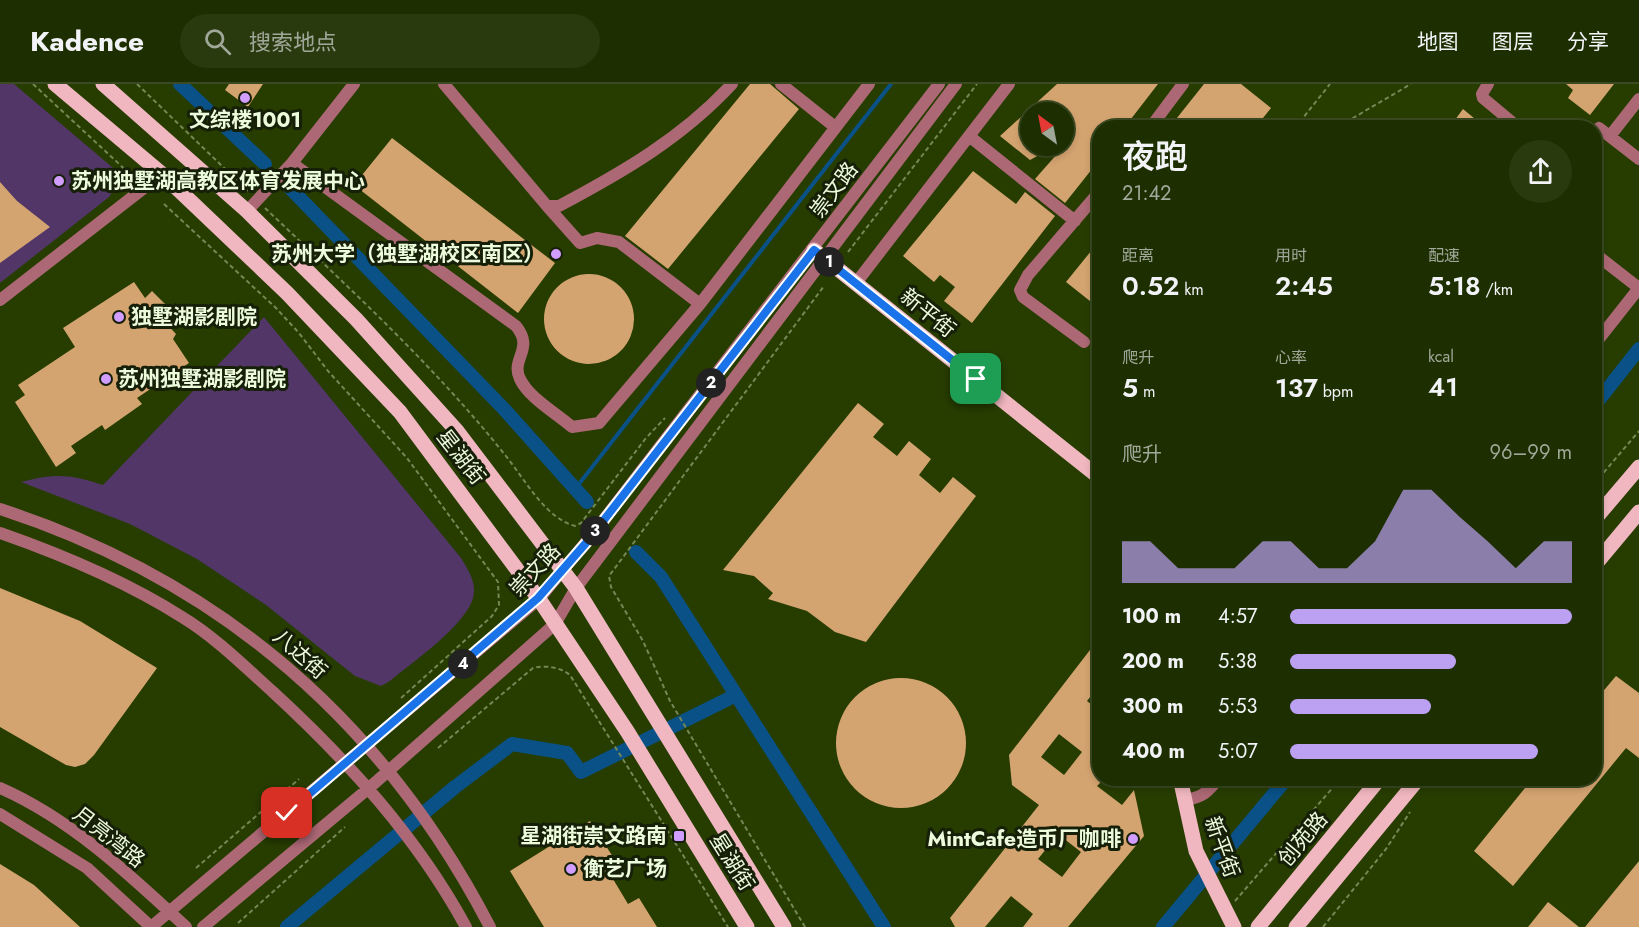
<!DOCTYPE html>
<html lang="zh">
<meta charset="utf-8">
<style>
:root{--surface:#1d2e00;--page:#2a3a0f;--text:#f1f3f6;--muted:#a0a899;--line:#3b4a22;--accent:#bca0f2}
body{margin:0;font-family:Jost,"Noto Sans SC",sans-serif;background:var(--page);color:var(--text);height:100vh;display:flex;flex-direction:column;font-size:22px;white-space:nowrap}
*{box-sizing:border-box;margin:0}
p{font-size:20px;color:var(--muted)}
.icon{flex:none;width:33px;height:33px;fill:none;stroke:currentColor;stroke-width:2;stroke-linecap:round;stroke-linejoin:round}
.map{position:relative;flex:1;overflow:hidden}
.drawer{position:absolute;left:1092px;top:36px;width:510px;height:666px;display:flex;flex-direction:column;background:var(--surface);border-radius:24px;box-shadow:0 3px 9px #0003,0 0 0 2px var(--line)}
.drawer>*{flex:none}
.needle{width:39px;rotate:328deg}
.tools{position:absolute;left:1020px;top:18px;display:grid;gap:12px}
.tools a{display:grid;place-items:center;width:54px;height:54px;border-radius:50%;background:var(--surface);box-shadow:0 3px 9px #0003,0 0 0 2px var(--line);font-size:30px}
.pin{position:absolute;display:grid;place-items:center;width:51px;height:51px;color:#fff;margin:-26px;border-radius:12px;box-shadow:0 3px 9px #0006}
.km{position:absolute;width:30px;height:30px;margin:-15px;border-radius:50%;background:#222;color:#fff;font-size:16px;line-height:30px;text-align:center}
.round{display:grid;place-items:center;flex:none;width:63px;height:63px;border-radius:32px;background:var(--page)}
.head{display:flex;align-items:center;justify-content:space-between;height:102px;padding:0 30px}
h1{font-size:33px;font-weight:600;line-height:45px}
.metrics{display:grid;grid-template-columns:repeat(3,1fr);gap:9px;height:102px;padding:6px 30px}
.metrics div{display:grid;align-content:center}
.metrics b{font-size:26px;font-weight:600}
.metrics small{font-size:16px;font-weight:400}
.metrics p{font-size:16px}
.chart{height:168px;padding:12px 30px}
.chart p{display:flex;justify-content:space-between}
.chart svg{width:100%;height:108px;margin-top:6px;fill:var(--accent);opacity:.7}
ul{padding:0 30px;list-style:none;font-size:20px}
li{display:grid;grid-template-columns:96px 72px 1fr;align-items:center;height:45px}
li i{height:15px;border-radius:8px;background:var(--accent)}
header{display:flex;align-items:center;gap:36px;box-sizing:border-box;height:84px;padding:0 30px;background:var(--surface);border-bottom:2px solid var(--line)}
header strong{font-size:28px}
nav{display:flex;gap:33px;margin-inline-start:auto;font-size:21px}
.search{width:420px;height:54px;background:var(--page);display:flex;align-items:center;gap:15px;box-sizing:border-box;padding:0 21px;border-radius:33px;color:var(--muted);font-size:22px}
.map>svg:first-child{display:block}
</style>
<header>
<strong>Kadence</strong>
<div class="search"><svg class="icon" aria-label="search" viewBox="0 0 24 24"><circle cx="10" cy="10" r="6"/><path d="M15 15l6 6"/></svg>搜索地点</div>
<nav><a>地图</a><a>图层</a><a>分享</a></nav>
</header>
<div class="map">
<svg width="1639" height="843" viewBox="0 0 1639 843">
<rect width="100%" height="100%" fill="#273d00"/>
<path fill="#513667" d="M0 0H14L112 83C119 95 117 101 109 113L0 199Z
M264 233 461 474C467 484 475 496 474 508 473 537 411 579 390 597L381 602 355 592 266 521 197 475 130 440 21 398C55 389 70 390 103 401Z"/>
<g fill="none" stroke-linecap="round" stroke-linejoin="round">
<path stroke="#095187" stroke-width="4" d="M575 405 891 0"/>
<path stroke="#095187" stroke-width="14" d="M180 0 265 80
M291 105 504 325 587 418
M1594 322 1639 265
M636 468 661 493 884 843
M287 843 455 703 512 660 567 669 581 688 736 611
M1163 843 1287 694"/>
</g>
<path fill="#d4a470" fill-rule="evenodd" d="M229 0H263L248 23 225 6Z
M750 0H770L799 25 668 185 625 152Z
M1057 0H1158L1124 44H1100V75L1065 119 1035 95 1064 62V28H1030V62H1056L1030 76 1000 52Z
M1204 0H1241L1271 24 1255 44H1169Z
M1566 0H1614L1590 31 1568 14 1573 6Z
M1463 25 1486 44H1449Z
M392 54 555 179 518 229 354 101Z
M973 87 1016 120 1025 108 1055 132 972 239 944 217 955 203 940 191 934 198 903 172Z
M0 98 17 117 50 143 0 179Z
M1100 156V225L1066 198Z
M544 235a45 45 0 1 1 90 0a45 45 0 1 1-90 0Z
M134 198 145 214 152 207 172 227 163 236 176 250 173 255 189 279 137 314 142 320 105 346 102 341 71 362 76 369 56 383 15 318 25 311 18 301 75 263 63 244Z
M858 319 884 340 873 353 897 372 909 357 931 375 919 391 940 409 953 393 976 412 866 558 835 548 807 527 768 515 773 509 754 492 723 486Z
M0 504 80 537 157 584 94 671 85 680 75 683 66 681 0 643Z
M1100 553V601L1087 617 1100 627V699L1097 702 1122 721 1134 706 1144 752 1068 843H1023L1033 830 1011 812 985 843H955L950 834 1039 721 1012 701 1009 671ZM1059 650 1082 668 1064 691 1041 673ZM1058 750 1081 768 1062 793 1038 775Z
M1616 592 1639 609V674L1626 664 1513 802 1474 767 1533 694H1594V618Z
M836 659a65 65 0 1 1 130 0a65 65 0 1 1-130 0Z
M590 737 620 784 610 790 628 820 639 814 657 843H544L510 787Z
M1639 777V843H1585Z
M0 780 34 801 80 843H0Z
M1548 818 1579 843H1528Z"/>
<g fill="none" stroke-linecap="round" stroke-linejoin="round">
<path stroke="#748755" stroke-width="2" stroke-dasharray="4.5 3" stroke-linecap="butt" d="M33 0 131 91
M137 0 248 107
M1280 44 1284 38 1289 44
M1295 44 1330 0
M1341 44 1353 34 1411 0
M164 120 276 224 299 249 328 287 407 374 498 498 499 521 492 532 399 616
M265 124C349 204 437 284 509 376 527 399 546 434 575 442L581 439 646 354 665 334
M848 168 977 0
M1594 400 1639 347
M1594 502 1602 493
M438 664 533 584C546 581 560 583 570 591L728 843
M196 784 299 695
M1235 817 1341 694
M238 839 345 743
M805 843 670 617 643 557 611 503 609 492 824 202
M1323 843 1386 765 1410 728"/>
<path stroke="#ac6875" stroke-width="12" d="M444 0 547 122H559C623 88 682 54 732 0
M781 0 835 43
M1488 0 1482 10 1483 14 1519 44
M1150 44 1183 0
M1594 49 1599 44 1639 75
M969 52 1075 137
M1610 52 1639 15
M292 79 516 242C535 265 510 275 520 295 529 314 556 329 572 343L599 339 700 220 869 0
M547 122 580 159 597 154 619 158 700 220
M247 127 292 79 354 0
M1594 169 1639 204
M856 199 1009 0
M0 216 162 90
M1084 258 1023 213 1020 206 1028 191 1100 107
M1594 261 1639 204
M0 425C221 497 383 637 490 843
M0 449C63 471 125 497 182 533 215 553 244 582 273 608 348 677 417 753 466 843
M0 704C71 735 130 791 186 843
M1184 716C1202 714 1208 708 1219 694
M0 730 87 784 151 843
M151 843 539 515 595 447 939 0
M203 843 369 704 555 540 576 504 956 0"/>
<path stroke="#f0b7c0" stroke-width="15" d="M55 0 162 90 287 209 400 328 539 515 627 647 747 843
M103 0 247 127 356 235 457 347 576 504 784 843
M814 166 1100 394
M1594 436 1639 383
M1594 482 1639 428
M1180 694 1196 767 1234 843
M1258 843 1380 694
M1296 843 1419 694"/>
</g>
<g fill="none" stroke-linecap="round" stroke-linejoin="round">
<defs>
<path id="route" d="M287 729 538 514 586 459 814 166 976 295"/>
</defs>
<use href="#route" stroke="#fff" stroke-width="12"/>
<use href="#route" stroke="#1a73e8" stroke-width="8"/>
</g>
<g fill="#d19dfe" stroke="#162008" stroke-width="2">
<circle cx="245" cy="14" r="6"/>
<circle cx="59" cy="97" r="6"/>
<circle cx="556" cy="170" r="6"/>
<circle cx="119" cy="233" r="6"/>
<circle cx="106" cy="295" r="6"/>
<rect x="673" y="746" width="12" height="12" rx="3"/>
<circle cx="1133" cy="755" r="6"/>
<circle cx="571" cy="785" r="6"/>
</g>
<g text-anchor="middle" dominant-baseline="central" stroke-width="6" stroke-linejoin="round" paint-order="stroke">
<g font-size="21" font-weight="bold" fill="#ecfbdb" stroke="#162008" text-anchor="start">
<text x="245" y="36" text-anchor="middle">文综楼1001</text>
<text x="71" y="97">苏州独墅湖高教区体育发展中心</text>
<text x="544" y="170" text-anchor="end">苏州大学（独墅湖校区南区）</text>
<text x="131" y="233">独墅湖影剧院</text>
<text x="118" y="295">苏州独墅湖影剧院</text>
<text x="667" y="752" text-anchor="end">星湖街崇文路南</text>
<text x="1121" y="755" text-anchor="end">MintCafe造币厂咖啡</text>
<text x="583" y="785">衡艺广场</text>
</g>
<g font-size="21" fill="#ecfbdb" stroke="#162008">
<text transform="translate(834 106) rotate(-53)">崇文路</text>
<text transform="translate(928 229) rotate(39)">新平街</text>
<text transform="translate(461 373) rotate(52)">星湖街</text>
<text transform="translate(535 486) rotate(-47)">崇文路</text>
<text transform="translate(300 570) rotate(41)">八达街</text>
<text transform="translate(109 753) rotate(38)">月亮湾路</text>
<text transform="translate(1303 755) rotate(-50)">创苑路</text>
<text transform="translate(1222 763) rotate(70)">新平街</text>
<text transform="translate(732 778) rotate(58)">星湖街</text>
</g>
</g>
</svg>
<div class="tools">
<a><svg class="needle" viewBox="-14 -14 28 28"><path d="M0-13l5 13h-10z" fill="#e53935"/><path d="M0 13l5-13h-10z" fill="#a0a899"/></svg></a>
</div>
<div class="pin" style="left:976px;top:295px;background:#1e9e55"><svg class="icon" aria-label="arrive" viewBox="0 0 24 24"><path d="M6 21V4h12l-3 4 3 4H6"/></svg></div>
<div class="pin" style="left:287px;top:729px;background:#d93025"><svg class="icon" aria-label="check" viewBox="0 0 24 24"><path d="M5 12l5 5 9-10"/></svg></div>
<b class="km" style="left:829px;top:178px">1</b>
<b class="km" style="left:711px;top:299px">2</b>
<b class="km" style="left:595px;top:447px">3</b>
<b class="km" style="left:463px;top:580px">4</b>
<section class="drawer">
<div class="head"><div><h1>夜跑</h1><p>21:42</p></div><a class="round"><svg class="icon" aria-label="share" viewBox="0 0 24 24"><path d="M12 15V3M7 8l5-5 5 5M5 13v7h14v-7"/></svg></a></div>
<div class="metrics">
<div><p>距离</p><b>0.52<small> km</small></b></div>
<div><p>用时</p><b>2:45</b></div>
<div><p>配速</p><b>5:18<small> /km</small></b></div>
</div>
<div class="metrics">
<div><p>爬升</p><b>5<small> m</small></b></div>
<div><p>心率</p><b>137<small> bpm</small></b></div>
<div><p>kcal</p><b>41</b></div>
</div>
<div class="chart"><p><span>爬升</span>96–99 m</p>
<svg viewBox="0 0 160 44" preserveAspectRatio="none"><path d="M0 44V27L10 27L20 38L30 38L40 38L50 27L60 27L70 38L80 38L90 27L100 6L110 6L120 17L130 27L140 38L150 27L160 27V44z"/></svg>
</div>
<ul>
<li><b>100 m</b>4:57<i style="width:100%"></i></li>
<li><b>200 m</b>5:38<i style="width:59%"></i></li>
<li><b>300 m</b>5:53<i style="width:50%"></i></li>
<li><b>400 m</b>5:07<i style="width:88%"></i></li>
</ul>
</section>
</div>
